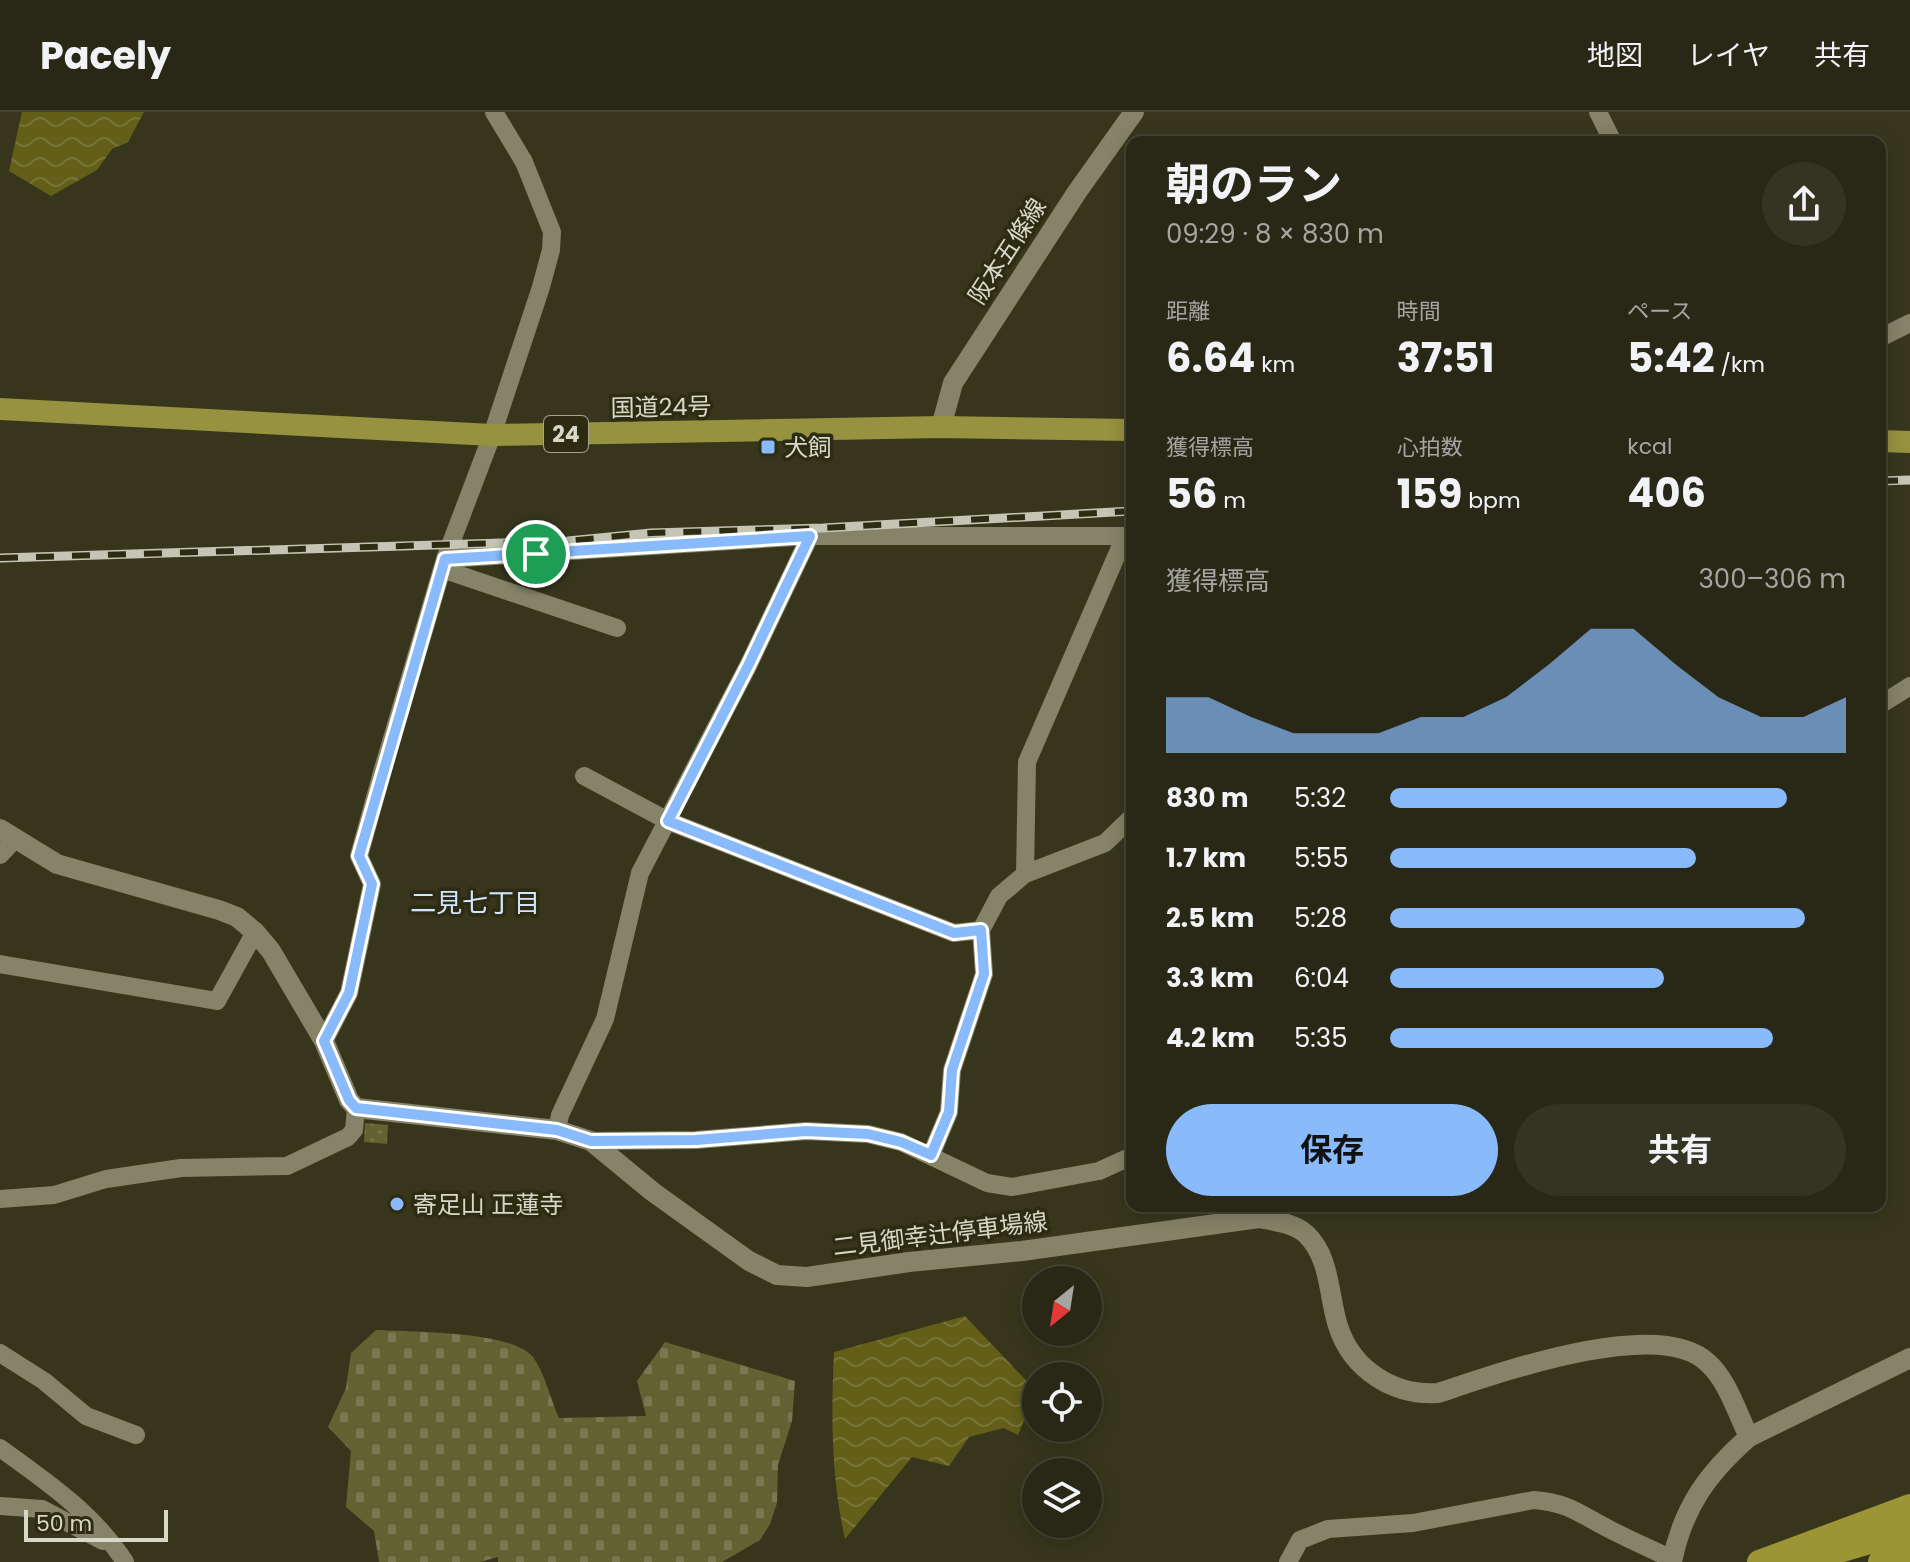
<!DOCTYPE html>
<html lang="ja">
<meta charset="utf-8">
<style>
:root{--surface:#292816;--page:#353423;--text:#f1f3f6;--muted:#a5a6a1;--line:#454435;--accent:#88bafc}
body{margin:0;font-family:Poppins,"Noto Sans JP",sans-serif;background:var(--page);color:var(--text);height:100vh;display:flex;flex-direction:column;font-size:30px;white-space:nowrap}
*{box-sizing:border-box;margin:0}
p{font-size:26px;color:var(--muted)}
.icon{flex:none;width:44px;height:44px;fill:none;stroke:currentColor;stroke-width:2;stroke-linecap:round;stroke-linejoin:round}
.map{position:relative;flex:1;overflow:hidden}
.sheet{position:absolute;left:1126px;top:24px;width:760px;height:1076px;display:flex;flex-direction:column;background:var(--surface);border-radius:16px;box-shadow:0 4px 20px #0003,0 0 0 2px var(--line)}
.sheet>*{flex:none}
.needle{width:52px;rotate:210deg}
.buttons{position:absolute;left:1022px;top:1154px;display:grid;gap:16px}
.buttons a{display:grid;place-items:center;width:80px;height:80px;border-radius:50%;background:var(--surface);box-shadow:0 4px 20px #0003,0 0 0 2px var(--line);font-size:40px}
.scale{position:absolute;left:24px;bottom:20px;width:144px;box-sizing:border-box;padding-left:8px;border:4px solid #d8d8c9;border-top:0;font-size:22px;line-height:28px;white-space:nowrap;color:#d8d8c9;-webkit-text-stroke:6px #2d2c13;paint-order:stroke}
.pin{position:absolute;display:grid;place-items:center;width:68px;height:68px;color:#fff;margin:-34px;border:4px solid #fff;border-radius:50%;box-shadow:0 2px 8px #0007}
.round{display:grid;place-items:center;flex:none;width:84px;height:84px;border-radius:42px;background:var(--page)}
.overview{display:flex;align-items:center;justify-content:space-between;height:136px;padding:0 40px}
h1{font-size:44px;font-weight:700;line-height:60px}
.figures{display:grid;grid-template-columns:repeat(3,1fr);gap:12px;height:136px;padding:8px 40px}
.figures div{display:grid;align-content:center}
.figures b{font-size:40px;font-weight:700}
.figures small{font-size:22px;font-weight:400}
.figures p{font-size:22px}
.chart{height:224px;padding:16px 40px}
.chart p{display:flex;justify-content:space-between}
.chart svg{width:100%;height:144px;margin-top:8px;fill:var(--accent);opacity:.7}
.cta{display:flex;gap:16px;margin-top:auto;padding:16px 40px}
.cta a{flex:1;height:92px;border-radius:48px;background:var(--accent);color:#111;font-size:32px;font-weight:700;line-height:92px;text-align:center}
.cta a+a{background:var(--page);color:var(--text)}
ul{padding:0 40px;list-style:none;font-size:26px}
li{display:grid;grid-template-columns:128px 96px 1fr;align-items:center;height:60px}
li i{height:20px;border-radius:10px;background:var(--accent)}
header{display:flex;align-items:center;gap:48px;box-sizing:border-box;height:112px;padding:0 40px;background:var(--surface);border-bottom:2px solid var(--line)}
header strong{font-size:38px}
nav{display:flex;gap:44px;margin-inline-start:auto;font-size:28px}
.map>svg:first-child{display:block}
</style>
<header>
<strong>Pacely</strong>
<nav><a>地図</a><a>レイヤ</a><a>共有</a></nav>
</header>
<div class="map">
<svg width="1910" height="1450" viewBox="0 0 1910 1450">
<defs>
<pattern id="grass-dots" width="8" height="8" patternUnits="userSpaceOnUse" patternTransform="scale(2)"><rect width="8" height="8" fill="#646133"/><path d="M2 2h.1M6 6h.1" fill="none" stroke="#79774f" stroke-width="1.8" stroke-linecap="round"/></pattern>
<pattern id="cemetery-stones" width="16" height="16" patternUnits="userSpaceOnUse" patternTransform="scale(2)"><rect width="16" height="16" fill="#646133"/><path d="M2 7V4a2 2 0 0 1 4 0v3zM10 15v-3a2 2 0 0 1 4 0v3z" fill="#79774f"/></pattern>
<pattern id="water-waves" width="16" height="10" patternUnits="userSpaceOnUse" patternTransform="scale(2)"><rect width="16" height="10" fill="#635e18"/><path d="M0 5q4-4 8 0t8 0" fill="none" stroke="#797438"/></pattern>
</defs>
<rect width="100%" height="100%" fill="#37361d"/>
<path fill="url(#grass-dots)" d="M365 1011 388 1013 387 1032 364 1030Z"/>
<path fill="url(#cemetery-stones)" d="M376 1218C412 1220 505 1219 530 1242 543 1254 551 1289 559 1306L646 1304 637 1269 665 1230 795 1269 792 1309 778 1353 777 1391 770 1412 760 1428 722 1450H498V1445L480 1450H379L374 1419 346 1395 351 1339 328 1315 346 1276 351 1241Z"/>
<path fill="url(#water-waves)" d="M22 0H144L128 30 112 37 97 58 51 84 9 59Z
M965 1204 1036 1279 1018 1323 1004 1316 969 1325 949 1354 912 1345 845 1427C831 1365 831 1304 834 1240Z"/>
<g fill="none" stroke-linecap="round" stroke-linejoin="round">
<path stroke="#858368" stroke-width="18" d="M1598 0 1613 30
M1880 226 1910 211
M445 447 810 424H1125L1027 650 1025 762 999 784 981 818 984 862 952 958 949 1000 931 1043
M442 457 617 516
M1880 593 1910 574
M584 664 668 709 954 821 981 818
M0 743 15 727
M1025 762 1105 731 1132 705
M0 852 217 889 255 820
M324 929 349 881 372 772 359 744 383 657 445 447 492 323 541 175 551 138 552 120 524 50 494 0
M557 1018 560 1003 605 907 640 761 748 554 810 424
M591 1029 696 1028 806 1019 868 1022 901 1030 987 1071 1012 1075 1099 1059 1132 1044
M0 1087 54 1083 106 1067 181 1056 287 1054 348 1025 354 1018 356 996
M0 1241 44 1269 86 1304 136 1323
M0 1336C46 1369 94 1402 125 1450
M0 1394 42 1397 103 1429
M1288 1450 1300 1428 1328 1417 1413 1411 1534 1388C1570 1391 1579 1402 1609 1417 1630 1428 1651 1437 1672 1447"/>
<path stroke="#858368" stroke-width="20" d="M1749 1325 1910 1246"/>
<path stroke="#858368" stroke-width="20" d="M941 315 953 271 1077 80 1134 0
M0 717 57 752 219 798 237 805 255 820 271 839 324 929 349 988 356 996 557 1018 591 1029 653 1080 749 1149 777 1163 807 1165 909 1150 1022 1139 1259 1106C1275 1109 1294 1111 1306 1122 1331 1146 1328 1183 1338 1214 1352 1258 1394 1284 1438 1281 1496 1262 1659 1203 1708 1251 1728 1269 1737 1301 1749 1325 1708 1361 1683 1395 1672 1450"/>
<path stroke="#96923f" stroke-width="22" d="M0 297 492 323 941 315 1132 318
M1880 329 1910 330"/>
<path stroke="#9b9535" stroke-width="24" d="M1759 1450 1910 1394
M1802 1450 1910 1418
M1880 1450 1910 1442"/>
<defs>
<path id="rail" d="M1880 369 1910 368
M0 446 568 429 651 421 823 416 1132 399"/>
</defs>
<use href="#rail" stroke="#c5c5b5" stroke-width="9"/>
<use href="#rail" stroke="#2d2c13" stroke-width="6" stroke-dasharray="18" stroke-linecap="butt"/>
</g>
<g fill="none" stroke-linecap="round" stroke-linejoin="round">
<defs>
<path id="route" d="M810 424 748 554 668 709 954 821 981 818 984 862 952 958 949 1000 931 1043 901 1030 868 1022 806 1019 696 1028 591 1029 557 1018 356 996 349 988 324 929 349 881 372 772 359 744 445 447Z"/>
</defs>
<use href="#route" stroke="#fff" stroke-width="16"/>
<use href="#route" stroke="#88bafc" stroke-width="10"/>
</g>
<g fill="#88bafc" stroke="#2d2c13" stroke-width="3">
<rect x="760" y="327" width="16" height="16" rx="4"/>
<circle cx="397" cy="1092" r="8"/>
</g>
<g text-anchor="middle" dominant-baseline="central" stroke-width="7" stroke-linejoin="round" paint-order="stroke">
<rect fill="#2d2c13" stroke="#a5a492" stroke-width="2" x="544" y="304" width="44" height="36" rx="6"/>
<g font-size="22" font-weight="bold" fill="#d8d8c9">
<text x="566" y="322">24</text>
</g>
<g font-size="24" fill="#d8d8c9" stroke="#2d2c13">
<text transform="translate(1007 139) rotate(-57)">阪本五條線</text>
<text transform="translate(661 295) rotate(-1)">国道24号</text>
<text transform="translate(940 1122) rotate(-7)">二見御幸辻停車場線</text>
</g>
<g font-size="24" fill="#d8d8c9" stroke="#2d2c13" text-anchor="start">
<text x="784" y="335">犬飼</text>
<text x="413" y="1092">寄足山 正蓮寺</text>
</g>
<g font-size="26" fill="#d2e5fe" stroke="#2d2c13">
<text x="475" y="791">二見七丁目</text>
</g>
</g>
</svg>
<div class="buttons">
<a><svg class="needle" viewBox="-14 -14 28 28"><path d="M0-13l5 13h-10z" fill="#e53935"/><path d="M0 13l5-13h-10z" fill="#a5a6a1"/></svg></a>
<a><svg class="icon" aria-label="locate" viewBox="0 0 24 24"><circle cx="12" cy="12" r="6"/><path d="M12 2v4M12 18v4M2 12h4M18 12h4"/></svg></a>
<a><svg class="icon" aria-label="layers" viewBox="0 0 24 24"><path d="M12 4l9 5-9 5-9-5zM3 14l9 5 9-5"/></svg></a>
</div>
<div class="scale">50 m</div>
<div class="pin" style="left:536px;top:442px;background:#1e9e55"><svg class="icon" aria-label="arrive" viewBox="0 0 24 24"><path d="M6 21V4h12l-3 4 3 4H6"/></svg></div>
<section class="sheet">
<div class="overview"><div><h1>朝のラン</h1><p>09:29 · 8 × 830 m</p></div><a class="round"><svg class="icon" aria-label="share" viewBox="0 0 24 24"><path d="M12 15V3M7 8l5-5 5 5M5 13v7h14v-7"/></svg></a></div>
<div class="figures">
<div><p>距離</p><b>6.64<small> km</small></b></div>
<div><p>時間</p><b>37:51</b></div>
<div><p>ペース</p><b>5:42<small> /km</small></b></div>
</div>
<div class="figures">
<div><p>獲得標高</p><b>56<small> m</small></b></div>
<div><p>心拍数</p><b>159<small> bpm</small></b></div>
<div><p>kcal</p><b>406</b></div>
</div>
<div class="chart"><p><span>獲得標高</span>300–306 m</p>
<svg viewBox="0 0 160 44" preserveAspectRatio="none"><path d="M0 44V27L10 27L20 33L30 38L40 38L50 38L60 33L70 33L80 27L90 17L100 6L110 6L120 17L130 27L140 33L150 33L160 27V44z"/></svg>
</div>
<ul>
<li><b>830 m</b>5:32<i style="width:87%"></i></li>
<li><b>1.7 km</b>5:55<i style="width:67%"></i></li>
<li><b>2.5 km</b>5:28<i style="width:91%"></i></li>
<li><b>3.3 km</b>6:04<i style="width:60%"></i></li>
<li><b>4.2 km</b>5:35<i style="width:84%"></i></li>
</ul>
<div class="cta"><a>保存</a><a>共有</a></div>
</section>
</div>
